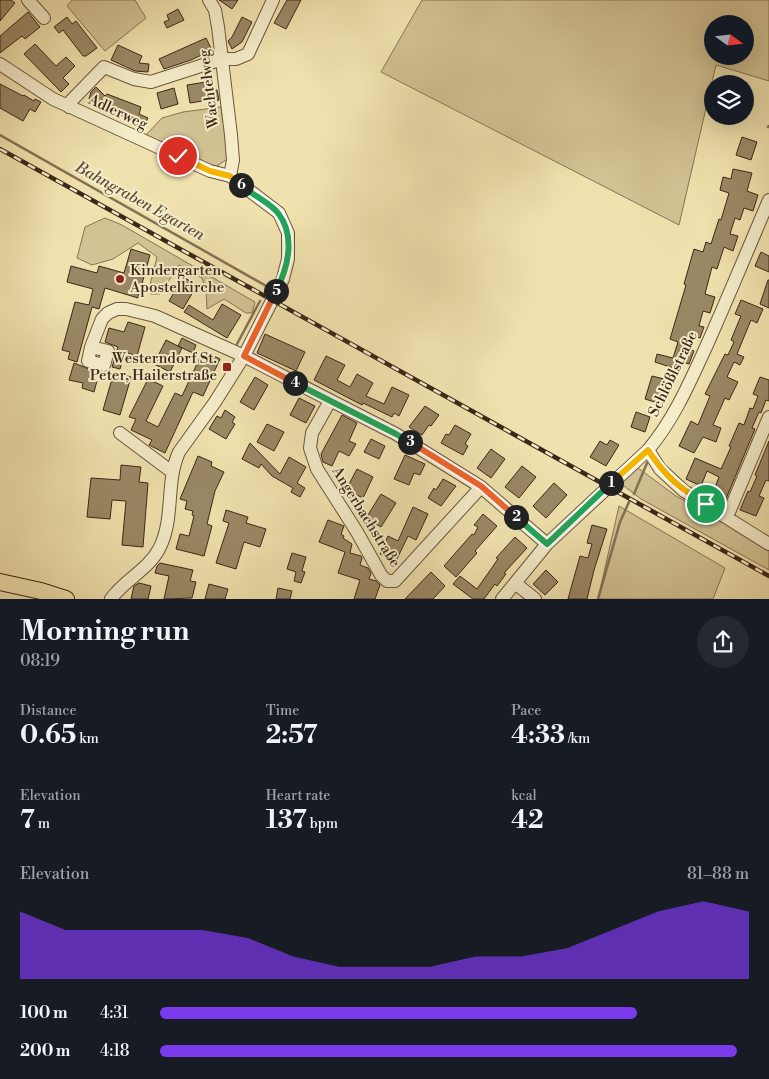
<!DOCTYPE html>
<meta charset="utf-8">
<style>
:root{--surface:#171b24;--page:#242831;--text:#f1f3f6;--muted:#9ea1a6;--accent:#7c3aed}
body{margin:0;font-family:"Libre Bodoni",serif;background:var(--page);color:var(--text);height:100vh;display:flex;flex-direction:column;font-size:19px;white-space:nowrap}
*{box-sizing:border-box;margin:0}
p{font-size:16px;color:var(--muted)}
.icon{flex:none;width:28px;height:28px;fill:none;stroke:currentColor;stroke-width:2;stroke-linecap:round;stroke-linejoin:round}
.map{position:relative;height:599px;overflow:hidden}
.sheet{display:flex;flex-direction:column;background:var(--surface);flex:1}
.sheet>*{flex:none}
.needle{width:32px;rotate:105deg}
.buttons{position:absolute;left:704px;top:15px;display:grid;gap:10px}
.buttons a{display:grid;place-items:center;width:50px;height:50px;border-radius:50%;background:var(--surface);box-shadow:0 5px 20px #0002;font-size:25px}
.pin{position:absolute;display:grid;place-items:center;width:42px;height:42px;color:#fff;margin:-21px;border:2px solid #fff;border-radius:50%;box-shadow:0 1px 5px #0007}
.km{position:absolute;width:25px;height:25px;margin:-12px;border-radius:50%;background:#222;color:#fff;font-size:14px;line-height:25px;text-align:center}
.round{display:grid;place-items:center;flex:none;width:52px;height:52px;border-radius:26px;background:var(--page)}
.summary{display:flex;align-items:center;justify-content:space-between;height:85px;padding:0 20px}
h1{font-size:28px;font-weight:800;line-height:38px}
.metrics{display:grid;grid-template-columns:repeat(3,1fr);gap:8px;height:85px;padding:5px 20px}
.metrics div{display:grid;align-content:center}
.metrics b{font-size:25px;font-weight:800}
.metrics small{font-size:14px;font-weight:400}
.metrics p{font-size:14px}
.chart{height:140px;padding:10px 20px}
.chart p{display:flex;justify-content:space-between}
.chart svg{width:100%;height:90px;margin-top:5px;fill:var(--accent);opacity:.7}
ul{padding:0 20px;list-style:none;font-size:16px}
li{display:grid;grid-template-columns:80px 60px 1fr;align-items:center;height:38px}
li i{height:12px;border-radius:6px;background:var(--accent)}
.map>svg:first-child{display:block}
</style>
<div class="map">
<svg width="769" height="599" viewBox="0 0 769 599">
<rect width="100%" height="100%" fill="#f0e2ae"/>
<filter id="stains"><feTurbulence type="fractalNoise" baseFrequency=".004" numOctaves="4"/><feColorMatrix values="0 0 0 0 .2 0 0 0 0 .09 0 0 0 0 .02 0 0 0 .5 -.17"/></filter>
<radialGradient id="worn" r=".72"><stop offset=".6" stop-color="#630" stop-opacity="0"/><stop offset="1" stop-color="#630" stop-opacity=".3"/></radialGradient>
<path fill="#d2c294" stroke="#887455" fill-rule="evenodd" d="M72 0H135L146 18 105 51 67 6Z
M422 0H769V81L716 65 679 225 381 72ZM712 24H745V56H712Z
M221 107 229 158 214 168 144 137 162 118 183 112Z
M105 218 122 225 255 302 252 313H246L224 299 207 309 206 290 202 278 179 265 160 294H151L150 285 157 257 138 243 113 259 92 265 77 258 85 227Z
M638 468 676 496 769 548V570L641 499 620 483Z
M619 506 725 568 713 599H598Z"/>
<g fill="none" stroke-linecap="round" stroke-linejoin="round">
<path stroke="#847152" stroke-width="2.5" d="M768 127 769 126
M0 135 268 287
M237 344 260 301
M634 494 647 463
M598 599 620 522 629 502"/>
</g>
<path fill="#9a8865" stroke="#3d2716" d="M0 0H11L15 3 0 21Z
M219 0H238L232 9Z
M287 0H301L286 29 274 23Z
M178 9 184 20 167 28 164 22 169 20 167 15Z
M28 12 40 27 25 39 22 36 0 53V36Z
M67 17 72 24 76 21 97 48 86 56H83L63 30 59 33 54 27Z
M242 17 252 22 242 42 232 49 228 41 232 37Z
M206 38 212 50 191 60 164 69 159 59Z
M35 44 56 66 66 57 75 66 63 78 69 84 61 92 24 54Z
M118 45 142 56 139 63 149 64 148 72 135 71 111 60Z
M206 82 208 92 217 90 219 100 209 102V100L190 103 187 85Z
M0 84 23 96 24 95 34 101 35 99 41 102 35 112 30 109 23 121 0 108Z
M96 87 105 96 107 94 141 107 139 114 148 118 145 124 104 109 105 105 89 99 91 92Z
M174 88 178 104 161 109 157 93Z
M742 137 757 142 751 160 736 155Z
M733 169 752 173 747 191 758 195 753 211 744 208 740 220 735 218 730 234 738 236 733 251 724 247 717 269 712 267 705 294 715 297 710 313 703 311 699 326 704 327 700 338 690 335 686 348 694 351 689 364 682 362 679 370 655 362 657 354 673 358 678 342 670 339 686 285 684 284 694 249 703 252 706 242 711 244 719 219 721 220 729 193 720 190 723 177 731 179Z
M131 249 150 255 138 298 105 288 99 309 92 307 77 362 68 359 70 352 62 350 75 302 89 305 93 289 67 282 71 266 97 273 99 266 124 273Z
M761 252 769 256V272L755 266Z
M183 277 197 285 183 309 169 301Z
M768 280H769V308L760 304Z
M741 300 763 309 757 323 751 320 737 354 744 357 740 365 734 362 727 377 738 382 729 400 725 398 713 425 721 428 716 442 703 437 694 453 679 446 691 421 698 425 710 396 705 394 725 354 728 355 734 342 731 340 741 316 735 314Z
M222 304 241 315 227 338 184 312 189 305 213 320Z
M128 322 145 327 137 356 125 352 120 369 112 367 118 347 105 342 109 328 124 332Z
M265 334 305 352 296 371 257 353Z
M182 338 196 345 193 353 178 346Z
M166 340 182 348 170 372 154 364Z
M203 351 220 359 203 396 193 392 165 453 149 445 152 440 131 430 136 419 129 417 148 379 163 386 146 421 158 427 175 393 182 396Z
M326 356 345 365 337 380 350 387 357 374 373 383 366 396 384 404 392 387 409 395 399 416 394 413 392 417 363 403 362 405 314 380Z
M74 363 94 371 92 380 97 381 94 392 82 388 83 383 69 380Z
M114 372 131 377 120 415 103 410Z
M652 376 668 380 661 404 645 399Z
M255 377 268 385 254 410 240 402Z
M760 377 769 380V401L766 400 761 413 759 412 752 428 755 429 723 506 711 498 719 477 707 471 701 486 686 479 695 458 721 469 731 447 729 446 739 423 744 425 750 408 753 409 758 396 753 394Z
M299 398 315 406 306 423 290 415Z
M425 406 439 415 431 426 429 425 422 435 409 427Z
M225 410 235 417 232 422 235 424 226 439 209 429 217 416 221 418Z
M636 412 650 417 645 432 631 427Z
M342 415 357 423 349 441 356 444 349 456 339 451 332 466 323 462 321 454Z
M267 424 284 432 274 451 257 442Z
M455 425 471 434 465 444 468 446 463 455 441 443 446 434 449 435Z
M371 439 385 446 379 459 364 452Z
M610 440 619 445 606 466 590 457 600 441 607 445Z
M769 441V481L766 480 759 496 764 498 756 516 740 510 748 491 750 492 757 476 755 475Z
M250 443 280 474 289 457 306 467 297 483 305 488 300 497 291 492 293 488 272 476 261 464 259 468 242 459Z
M491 449 505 459 491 478 477 468Z
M405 455 425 464 420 475 414 473 409 485 394 479Z
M198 456 212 462 211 466 224 472 215 491 207 524 212 526 204 556 176 549 180 534 189 536 194 516 192 515 193 511 185 509 187 501 180 499Z
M121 465 141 467 139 482 148 483 143 547 122 545 126 501 112 500 110 519 87 517 91 478 120 480Z
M522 466 536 477 519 498 505 487Z
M357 469 373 477 363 498 346 490Z
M443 479 456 486 441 506 428 498 434 488 436 490Z
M554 483 567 495 546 518 533 506Z
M381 494 396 503 381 527 366 518Z
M413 507 428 514 416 540 408 536 396 561 380 554 388 536 398 541Z
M226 510 248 517 246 523 266 529 260 547 244 542 236 569 216 563 229 523 223 521Z
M483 514 497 526 475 551 477 553 456 577 444 566 472 534 474 535 478 527 474 525Z
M328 520 344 526 341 534 344 536 343 538 352 544 350 553 361 556 362 558 360 565 368 568 371 573 369 579 376 581 380 585 375 599H354L360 580 338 573 345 552 319 542Z
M592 525 607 529 594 570 587 599H568L580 556 588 558 592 544 587 543Z
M515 537 527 548 504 573 506 574 497 586 495 584 484 599H473L453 584 460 576 477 589 498 559 496 558Z
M292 553 306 557 302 571 305 572 301 583 294 581 296 572 287 569Z
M160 563 193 570 190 581 196 582 192 598 164 599 169 576 155 573 157 566Z
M546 570 558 582 545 595 533 584Z
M431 572 445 586 433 599H405Z
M139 583 151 586 148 599H131L134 586Z
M209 584 228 589 225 599H205Z
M278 588 292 591 290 599H276Z"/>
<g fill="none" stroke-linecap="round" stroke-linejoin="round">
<defs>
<path id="minor" d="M28 0 44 18
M209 0 215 10 218 27 231 135 233 160 230 176
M0 64 53 99 210 171 230 176 279 213 288 233V259L283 279 244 356 215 402 179 452C165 483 175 519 159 549 148 570 124 580 111 599
M69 107 71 101 104 67 134 79 151 82 222 59H236L248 54 273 0
M91 347 108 351 104 365 88 361 91 347 102 319 108 313 117 309H126L155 316 244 356 396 434 481 487 547 544
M330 401 312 433 310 448 317 469 357 532 381 575 387 581H395L481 487
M120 433 168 469 172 471
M648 450 660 469 684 491 769 544
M727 517 769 417
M515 583 535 599
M502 599 547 544 648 450C674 419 689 384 706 347 728 298 748 249 769 200"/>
<path id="major" d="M0 582 41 591 66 599"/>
</defs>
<use href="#minor" stroke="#6a563c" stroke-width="14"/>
<use href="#major" stroke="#3d2716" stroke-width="18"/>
<use href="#minor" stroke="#f5ecca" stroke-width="12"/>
<use href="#major" stroke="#f0e2ae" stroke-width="16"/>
<defs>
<path id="rail" d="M0 149 769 576"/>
</defs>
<use href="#rail" stroke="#3d2716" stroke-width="4.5"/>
<use href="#rail" stroke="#f5ecca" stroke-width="2.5" stroke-dasharray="8" stroke-linecap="butt"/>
</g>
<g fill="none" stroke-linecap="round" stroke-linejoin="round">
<defs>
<path id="split-1" d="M611 483 648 450C665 476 679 488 706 504"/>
<path id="split-2" d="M516 517 547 544 611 483"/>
<path id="split-3" d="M410 442 481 486 516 517"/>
<path id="split-4" d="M295 383 396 434 410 442"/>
<path id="split-5" d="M276 291 244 356 295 383"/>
<path id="split-6" d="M241 185C251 194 270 203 278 213 296 236 288 268 276 291"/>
<path id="split-7" d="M178 156 210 171 230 176 241 185"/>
</defs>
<use href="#split-1" stroke="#fff" stroke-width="10"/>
<use href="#split-2" stroke="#fff" stroke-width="10"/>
<use href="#split-3" stroke="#fff" stroke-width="10"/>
<use href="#split-4" stroke="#fff" stroke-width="10"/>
<use href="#split-5" stroke="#fff" stroke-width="10"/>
<use href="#split-6" stroke="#fff" stroke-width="10"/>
<use href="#split-7" stroke="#fff" stroke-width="10"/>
<use href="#split-1" stroke="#f5b400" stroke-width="6"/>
<use href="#split-2" stroke="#22a559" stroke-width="6"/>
<use href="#split-3" stroke="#f0652b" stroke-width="6"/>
<use href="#split-4" stroke="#22a559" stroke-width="6"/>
<use href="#split-5" stroke="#f0652b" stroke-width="6"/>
<use href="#split-6" stroke="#22a559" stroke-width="6"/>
<use href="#split-7" stroke="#f5b400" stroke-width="6"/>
</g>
<g fill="#8f2418" stroke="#f5ecca" stroke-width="2">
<circle cx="120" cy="279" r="5"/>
<rect x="222" y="362" width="10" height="10" rx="2.5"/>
</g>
<g text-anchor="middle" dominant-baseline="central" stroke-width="4" stroke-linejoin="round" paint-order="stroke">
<g font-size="15" fill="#3d2716" stroke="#f5ecca">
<text transform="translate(209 89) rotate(-97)">Wachtelweg</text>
<text transform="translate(118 112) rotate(25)">Adlerweg</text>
<text transform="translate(673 374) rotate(-64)">Schlößlstraße</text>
<text transform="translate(366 517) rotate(58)">Angerbachstraße</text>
</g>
<g font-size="15" fill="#3d2716" stroke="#f5ecca" text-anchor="start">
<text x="130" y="270">Kindergarten<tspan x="130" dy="17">Apostelkirche</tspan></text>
<text x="217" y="358" text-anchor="end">Westerndorf St.<tspan x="217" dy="17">Peter, Hailerstraße</tspan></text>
</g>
<g font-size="16" font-style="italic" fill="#604c34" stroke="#f5ecca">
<text transform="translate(140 201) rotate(29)">Bahngraben Egarten</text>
</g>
</g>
<rect width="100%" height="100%" filter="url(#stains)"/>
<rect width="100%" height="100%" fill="url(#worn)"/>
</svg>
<div class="buttons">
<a><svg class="needle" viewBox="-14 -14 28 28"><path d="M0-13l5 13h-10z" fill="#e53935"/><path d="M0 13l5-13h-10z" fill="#9ea1a6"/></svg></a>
<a><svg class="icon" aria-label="layers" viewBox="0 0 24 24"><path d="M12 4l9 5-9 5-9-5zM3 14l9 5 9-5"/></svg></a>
</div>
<div class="pin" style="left:706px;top:504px;background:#1e9e55"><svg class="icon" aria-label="arrive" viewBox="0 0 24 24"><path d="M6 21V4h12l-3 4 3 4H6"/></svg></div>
<div class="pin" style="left:178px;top:156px;background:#d93025"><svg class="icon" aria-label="check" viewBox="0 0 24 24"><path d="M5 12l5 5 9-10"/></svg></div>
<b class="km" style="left:611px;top:483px">1</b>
<b class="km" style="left:516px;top:517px">2</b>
<b class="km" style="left:410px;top:442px">3</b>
<b class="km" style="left:295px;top:383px">4</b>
<b class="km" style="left:276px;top:291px">5</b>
<b class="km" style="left:241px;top:185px">6</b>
</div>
<section class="sheet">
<div class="summary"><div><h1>Morning run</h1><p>08:19</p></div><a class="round"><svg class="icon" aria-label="share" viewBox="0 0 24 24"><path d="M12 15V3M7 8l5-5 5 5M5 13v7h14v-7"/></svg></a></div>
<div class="metrics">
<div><p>Distance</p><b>0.65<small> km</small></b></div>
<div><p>Time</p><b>2:57</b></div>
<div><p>Pace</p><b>4:33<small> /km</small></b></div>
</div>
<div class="metrics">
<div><p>Elevation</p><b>7<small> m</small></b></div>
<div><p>Heart rate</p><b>137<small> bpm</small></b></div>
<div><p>kcal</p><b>42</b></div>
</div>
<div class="chart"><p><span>Elevation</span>81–88 m</p>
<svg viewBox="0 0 160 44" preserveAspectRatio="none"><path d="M0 44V11L10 20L20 20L30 20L40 20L50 24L60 33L70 38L80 38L90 38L100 33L110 33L120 29L130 20L140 11L150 6L160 11V44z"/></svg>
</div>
<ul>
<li><b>100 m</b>4:31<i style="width:81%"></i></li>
<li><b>200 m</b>4:18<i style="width:98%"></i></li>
</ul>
</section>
